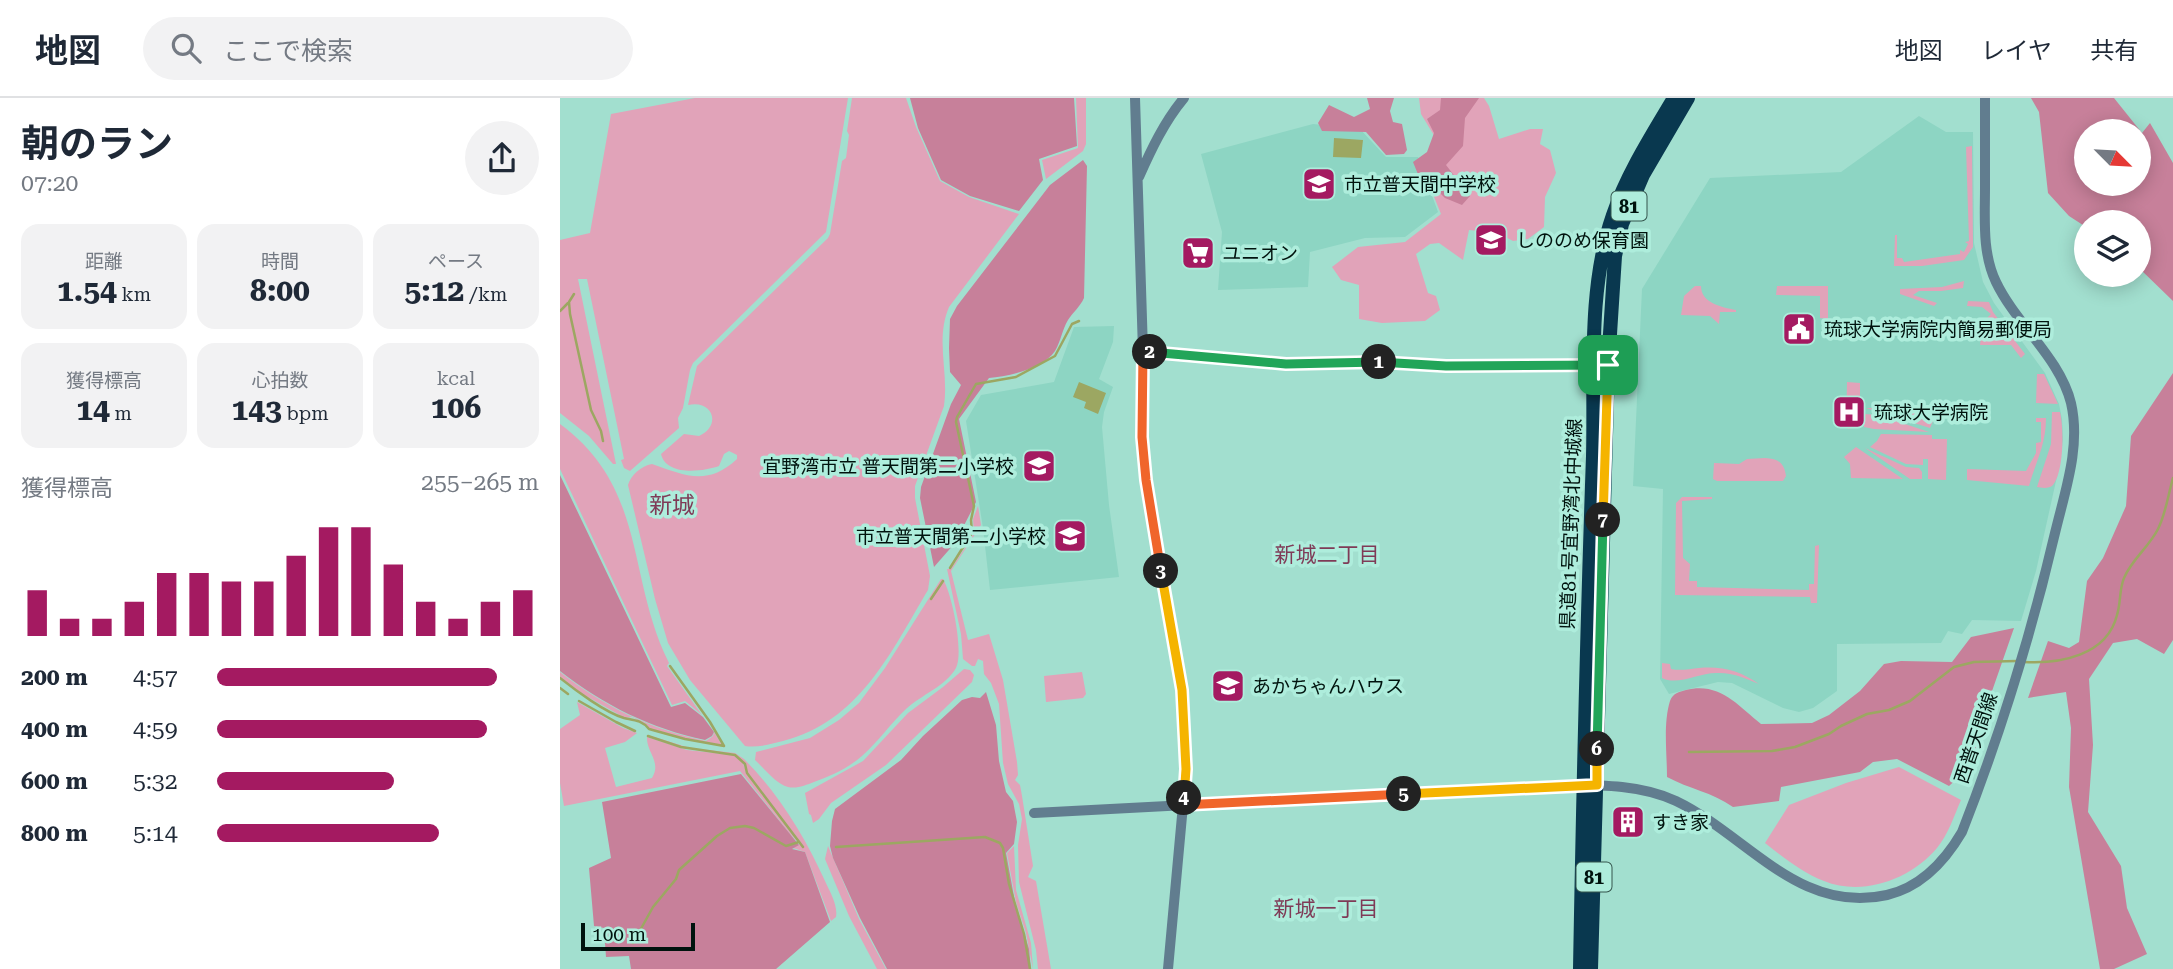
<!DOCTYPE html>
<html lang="ja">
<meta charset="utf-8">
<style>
:root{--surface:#fff;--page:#f2f2f3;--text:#1f2937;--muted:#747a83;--line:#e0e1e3;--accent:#a41a61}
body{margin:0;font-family:"Roboto Serif","Noto Sans JP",serif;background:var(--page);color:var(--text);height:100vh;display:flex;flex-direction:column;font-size:26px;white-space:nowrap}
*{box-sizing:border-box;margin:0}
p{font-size:23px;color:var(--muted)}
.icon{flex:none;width:38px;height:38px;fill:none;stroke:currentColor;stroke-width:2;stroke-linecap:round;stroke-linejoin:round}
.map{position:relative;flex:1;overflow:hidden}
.sheet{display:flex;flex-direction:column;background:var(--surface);width:560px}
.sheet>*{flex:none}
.needle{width:46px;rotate:114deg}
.fabs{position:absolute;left:1514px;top:21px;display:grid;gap:14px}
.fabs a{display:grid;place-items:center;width:77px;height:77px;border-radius:50%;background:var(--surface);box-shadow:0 4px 18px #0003;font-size:35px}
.scale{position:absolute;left:21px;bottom:18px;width:114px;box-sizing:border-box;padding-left:7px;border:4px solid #00130e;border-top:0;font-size:19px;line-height:24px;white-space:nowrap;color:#00130e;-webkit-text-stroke:5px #aeeddc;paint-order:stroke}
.pin{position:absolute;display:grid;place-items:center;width:60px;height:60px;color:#fff;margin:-30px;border-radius:14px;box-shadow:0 4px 10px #0006}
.km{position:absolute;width:35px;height:35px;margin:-18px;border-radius:50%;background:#222;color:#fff;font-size:19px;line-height:35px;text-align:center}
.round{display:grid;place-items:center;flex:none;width:74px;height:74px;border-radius:37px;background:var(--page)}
.summary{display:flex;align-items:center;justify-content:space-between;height:119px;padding:0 21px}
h1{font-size:38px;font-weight:700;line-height:52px}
.metrics{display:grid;grid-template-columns:repeat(3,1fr);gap:10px;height:119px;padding:7px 21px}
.metrics div{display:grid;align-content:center;border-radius:18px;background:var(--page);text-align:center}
.metrics b{font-size:30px;font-weight:700}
.metrics small{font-size:19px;font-weight:400}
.metrics p{font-size:19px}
.chart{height:196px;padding:14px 21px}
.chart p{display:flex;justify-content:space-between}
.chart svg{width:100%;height:126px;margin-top:7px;stroke:var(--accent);stroke-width:6}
ul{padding:0 21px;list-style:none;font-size:23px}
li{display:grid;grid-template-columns:112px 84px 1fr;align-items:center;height:52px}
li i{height:18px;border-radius:9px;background:var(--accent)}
header{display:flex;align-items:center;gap:42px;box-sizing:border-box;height:98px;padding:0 35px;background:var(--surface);border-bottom:2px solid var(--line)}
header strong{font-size:33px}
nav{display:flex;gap:38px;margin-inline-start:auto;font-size:24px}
.search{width:490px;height:63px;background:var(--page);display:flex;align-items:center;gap:18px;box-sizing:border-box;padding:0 24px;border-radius:38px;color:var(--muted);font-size:26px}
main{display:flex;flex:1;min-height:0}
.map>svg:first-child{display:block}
</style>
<header>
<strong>地図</strong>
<div class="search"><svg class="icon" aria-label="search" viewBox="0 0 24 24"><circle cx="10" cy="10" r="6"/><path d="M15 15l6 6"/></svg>ここで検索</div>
<nav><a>地図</a><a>レイヤ</a><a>共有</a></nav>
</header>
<main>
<section class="sheet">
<div class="summary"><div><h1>朝のラン</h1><p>07:20</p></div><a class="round"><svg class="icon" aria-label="share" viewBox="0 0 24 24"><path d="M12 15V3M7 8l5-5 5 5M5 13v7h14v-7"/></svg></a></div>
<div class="metrics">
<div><p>距離</p><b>1.54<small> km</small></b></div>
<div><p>時間</p><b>8:00</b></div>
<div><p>ペース</p><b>5:12<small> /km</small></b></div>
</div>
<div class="metrics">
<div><p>獲得標高</p><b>14<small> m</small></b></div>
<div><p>心拍数</p><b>143<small> bpm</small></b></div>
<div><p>kcal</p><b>106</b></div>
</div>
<div class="chart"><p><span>獲得標高</span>255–265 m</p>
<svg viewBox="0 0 160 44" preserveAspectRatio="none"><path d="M5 44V28M15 44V38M25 44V38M35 44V32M45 44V22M55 44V22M65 44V25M75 44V25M85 44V16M95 44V6M105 44V6M115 44V19M125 44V32M135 44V38M145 44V32M155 44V28"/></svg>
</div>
<ul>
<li><b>200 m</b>4:57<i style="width:87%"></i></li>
<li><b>400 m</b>4:59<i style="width:84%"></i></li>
<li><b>600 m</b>5:32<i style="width:55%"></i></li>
<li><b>800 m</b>5:14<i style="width:69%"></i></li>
</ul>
</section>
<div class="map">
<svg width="1613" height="871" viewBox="0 0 1613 871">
<rect width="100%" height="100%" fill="#a2dfcf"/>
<path fill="#8dd5c3" d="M1359 18 1386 34H1413L1414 145 1423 184 1434 205 1485 275 1499 306 1502 321 1503 341 1500 365 1476 473 1461 523 1412 522 1402 536 1388 533 1381 545 1277 546V593L1253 610 1239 614 1223 610 1172 585 1158 584 1109 596 1100 581 1103 391 1073 388 1082 191 1150 80 1281 74Z
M753 26 800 31 826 59H858L878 114 845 139 805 140 750 154 748 189 658 192 662 134 641 56Z
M554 228 553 244 539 281 553 289 544 314 542 329 549 407 559 479 430 492 423 430 406 323 421 297 494 284 514 229Z"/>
<path fill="#e1a3b9" d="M135 0H288L266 134 133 265 130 272 123 310 118 320 119 330 70 373 64 370 61 362 64 361 27 181H18L56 366H53L29 338 0 315V142L30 135 51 16Z
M292 0H346L356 29 380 83 409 99 459 116 389 209C375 242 389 274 384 308L355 388V400L370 478 368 492C331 554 299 624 223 643 211 646 197 650 185 648L130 582 108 545 95 501 68 387C71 377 81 368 92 366 124 377 147 389 177 361V357L169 353 164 356 159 368C142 374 106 378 101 356L124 336 139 338C162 328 153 301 128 307L137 268 268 140 270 136 282 63 286 60 289 37 287 33Z
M516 0H526V46L523 53 486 81 482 62 518 50Z
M859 0H924L929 8 939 41 970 31H983L980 46 990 52 996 75 985 99 984 129 968 141 953 143 938 135 909 132 903 162 879 145 870 146 856 156 868 195 876 198 880 212 865 223 822 225 799 221V187L781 182 772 169 798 149 845 144 881 116 870 89 875 39 861 16Z
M1412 48 1413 149 1404 162 1362 168H1334L1335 137H1337V160H1342L1344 164 1400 156V152L1404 154 1408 146 1405 144 1409 143 1406 49Z
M1404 183 1403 190 1381 193H1359L1353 197 1377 205 1374 208 1340 196V191L1382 189Z
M1135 188H1141C1141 205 1161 209 1176 212V214H1160L1159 226 1150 218 1121 217 1124 198Z
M1217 188H1268V221L1260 220V198L1216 197Z
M1408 203 1429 204 1433 214 1465 256 1461 260 1451 247H1420L1421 239 1414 233 1431 216 1422 209 1407 208Z
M1477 276H1484L1498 306 1476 305Z
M1287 284 1300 285V328L1288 331 1286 327Z
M1306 310 1380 311V320L1373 323 1370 330Z
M1492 314H1500C1504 329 1504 374 1493 387 1489 391 1482 390 1477 389L1491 346Z
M1304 316 1318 317 1369 334 1314 331 1304 329Z
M1476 320H1486C1486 347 1476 363 1469 388L1407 382V371L1466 373 1476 355V345L1481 344V324H1476Z
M0 326C88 391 66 479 109 565L107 568 142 617 125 603 112 607 0 371Z
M1321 336 1372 337V341H1387L1386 382 1368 381V361H1363V367L1346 366 1310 349 1317 343Z
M1296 349 1343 381 1291 380 1290 366 1284 359Z
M1305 350 1346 369 1359 370 1362 374V381H1350Z
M1205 360C1218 361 1224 364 1226 378L1223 383H1157L1153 381 1154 365 1179 366 1187 361Z
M1122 399H1152V401L1122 403 1123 460 1130 466 1129 483H1137V489L1249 492V486H1254L1255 448 1259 447 1257 505H1251L1250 499 1115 497 1116 405Z
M418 408 421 427 391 473 408 542 429 536 443 582 457 664 458 677 455 682 460 687 462 698 473 768 468 779 476 783 491 871H478L476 852 459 784 458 747 462 721 459 706 448 686 443 665 439 606 431 585 424 576 423 563 418 561 415 568H412L403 561 401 536 387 471H391L412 439 414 434 413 421Z
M381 481H383C392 496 404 554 396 570 386 588 361 597 346 611 330 626 318 644 302 658 288 670 271 678 254 684 246 687 237 691 228 689 215 685 205 671 195 662L196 654 250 640 279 622 299 605 325 570Z
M1102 565 1110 566 1111 571C1120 573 1130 571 1139 570 1163 568 1180 573 1199 586 1185 580 1172 574 1156 575 1138 575 1118 588 1102 580Z
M404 571 410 572 414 577 412 584 326 667 271 705 259 721 253 725 251 717 249 716 245 695 303 663 348 615 383 589Z
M0 574C43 608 92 632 146 643L153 638 154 634 162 647 107 637 89 630 86 626 72 619 65 620 19 594 0 579Z
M522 574 526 596 523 600 486 604 484 578Z
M17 604 63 630 77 635 65 644 45 650 56 689 92 680C102 664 86 654 87 639L127 652 173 657C182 661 184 666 186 675L238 744 230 736 180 673 4 708 0 685V631L20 617Z
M91 638 130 650 175 655 184 661C219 696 245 739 265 783 270 794 278 807 276 819L271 823 245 754 233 750 240 746 244 749 187 674 185 666 176 657 122 649Z
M1339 669 1401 702C1394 718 1388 737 1377 750 1351 781 1303 799 1264 783 1242 774 1224 760 1205 745L1229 707 1286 685Z
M268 748 299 821 326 871H317L289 818 265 761Z
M454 748 456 792 471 845 473 871 466 835 456 804 447 755Z"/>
<path fill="#c7809a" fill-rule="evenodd" d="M350 0H514L517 48 479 61 483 82 459 113 410 98 381 82 358 30Z
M807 0H834L830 13 833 24 842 26 847 52 844 56 826 57 806 34 762 33 758 25 769 7 794 19 810 11Z
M881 0H919L905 20 903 48 886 67 910 98 902 107 885 100 879 94 866 96 853 64 867 54 874 35 867 21 880 12Z
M1471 0H1554L1582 35 1590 25 1613 65V203L1579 170 1578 124H1526V129L1509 118 1488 95 1479 14ZM1526 33H1578V86H1526Z
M523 62 527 68 524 200C520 209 513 214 508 222 502 232 501 243 495 253 483 271 449 278 429 280L399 321 416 404 395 445 374 469 360 400 361 389 391 306 401 287 390 274 389 250 390 221 397 208 490 87Z
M1613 275V542L1604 556 1577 541 1553 545 1529 581 1533 647 1528 714 1561 768 1567 810 1587 856 1554 871H1540L1509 689 1511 630 1506 594 1468 600 1488 543 1509 550 1519 544 1527 483 1543 460 1566 408 1571 338Z
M0 377 111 609 125 605 143 619 154 634 152 638 145 642C92 631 43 607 0 573Z
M1454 530 1423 619 1418 634V649L1411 668 1389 688 1337 661 1313 664 1300 674 1221 689 1219 703 1173 709C1152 694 1129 691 1107 679 1107 655 1103 626 1110 603 1113 595 1119 594 1126 592 1160 584 1177 607 1201 626L1252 625 1269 617 1300 593 1324 566 1341 563 1392 564 1411 539Z
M426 594 436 627 439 663 446 694 453 703 457 724 454 746 446 755 455 804 469 851 471 871H327L300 820 273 760 270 748 272 723 275 711 341 662 363 638 402 602 412 599 420 600Z
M181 676 239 747 232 751 245 754 270 824 216 871H71L69 858 46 859 44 830 34 828 29 770 51 760 42 704Z"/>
<path fill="#9ca762" d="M774 40 803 42 801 60 773 59Z
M519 284 546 295 538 316 524 310 526 304 513 299Z"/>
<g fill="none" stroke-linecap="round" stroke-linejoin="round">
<path stroke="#9ca762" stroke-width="2.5" d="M14 196 9 204 10 216 31 312 41 333 43 343
M0 213 8 205
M390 470 412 435 411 422 414 408 396 324 397 319 416 286 456 279 495 258 512 226 519 223
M371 501 383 483
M1464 564C1499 566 1547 558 1557 517 1561 505 1559 492 1564 480 1572 461 1589 449 1598 431 1606 415 1608 397 1613 380
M110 568 150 624 164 648
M0 580C15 592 46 615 64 620 73 622 82 622 89 631L125 641 164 648
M0 590 8 596
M19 603 56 624 75 633
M88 638 121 649 175 657 185 666 187 675 243 749
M1129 654 1212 653 1235 649 1269 636 1281 628 1307 616 1329 612 1350 603 1394 569 1414 564 1457 563
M276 749 425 739 440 745 443 750 449 786 464 836 470 871
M73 845 93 809 116 781 119 772 157 738 170 730 185 728 194 730 226 748 239 744"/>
<path stroke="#617d8f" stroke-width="10" d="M575 0 583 253 582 339 588 398 619 571 625 628 626 671 623 707 608 871
M579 79C591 52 604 24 624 0
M583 253 726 266 819 264 886 268 1041 266
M474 715 1006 687C1043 687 1082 687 1116 703 1187 737 1239 817 1327 797 1361 789 1385 763 1402 734 1440 637 1471 537 1495 435 1505 393 1521 349 1511 305 1500 260 1456 226 1436 184 1422 155 1425 121 1425 90 1425 60 1425 30 1425 0"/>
<path stroke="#09384f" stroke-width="14" d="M1020 871C1023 700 1027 529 1033 358 1035 281 1027 191 1053 117 1067 76 1092 37 1114 0
M1031 871 1048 267 1055 158 1062 126 1083 77 1128 0"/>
</g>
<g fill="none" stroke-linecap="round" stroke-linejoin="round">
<defs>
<path id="split-1" d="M819 264 886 268 1048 267"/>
<path id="split-2" d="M590 254 726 266 819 264"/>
<path id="split-3" d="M590 254 583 253 582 339 586 382 601 473"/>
<path id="split-4" d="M601 473 622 592 626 671 624 700"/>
<path id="split-5" d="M624 700 623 707 844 696"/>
<path id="split-6" d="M844 696 1037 687V651"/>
<path id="split-7" d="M1037 651 1043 422"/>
<path id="split-8" d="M1043 422 1048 267"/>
</defs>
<use href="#split-1" stroke="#fff" stroke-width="14"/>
<use href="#split-2" stroke="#fff" stroke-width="14"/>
<use href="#split-3" stroke="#fff" stroke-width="14"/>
<use href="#split-4" stroke="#fff" stroke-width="14"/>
<use href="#split-5" stroke="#fff" stroke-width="14"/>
<use href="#split-6" stroke="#fff" stroke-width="14"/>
<use href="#split-7" stroke="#fff" stroke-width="14"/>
<use href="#split-8" stroke="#fff" stroke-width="14"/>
<use href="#split-1" stroke="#22a559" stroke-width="9"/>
<use href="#split-2" stroke="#22a559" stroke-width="9"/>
<use href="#split-3" stroke="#f0652b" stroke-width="9"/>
<use href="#split-4" stroke="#f5b400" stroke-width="9"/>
<use href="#split-5" stroke="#f0652b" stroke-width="9"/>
<use href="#split-6" stroke="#f5b400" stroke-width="9"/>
<use href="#split-7" stroke="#22a559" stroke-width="9"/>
<use href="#split-8" stroke="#f5b400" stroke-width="9"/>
</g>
<defs>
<symbol id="school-square" viewBox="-11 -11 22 22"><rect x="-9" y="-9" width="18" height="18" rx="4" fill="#a41a61" stroke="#aeeddc"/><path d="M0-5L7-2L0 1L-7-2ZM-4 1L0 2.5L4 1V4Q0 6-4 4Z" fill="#fff"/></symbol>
<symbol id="supermarket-square" viewBox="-11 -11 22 22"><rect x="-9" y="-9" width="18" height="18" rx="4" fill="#a41a61" stroke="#aeeddc"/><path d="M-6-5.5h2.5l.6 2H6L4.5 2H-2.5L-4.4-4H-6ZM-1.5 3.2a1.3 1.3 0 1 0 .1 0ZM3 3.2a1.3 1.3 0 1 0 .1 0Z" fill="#fff"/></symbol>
<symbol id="civic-square" viewBox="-11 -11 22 22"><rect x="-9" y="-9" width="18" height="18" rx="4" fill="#a41a61" stroke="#aeeddc"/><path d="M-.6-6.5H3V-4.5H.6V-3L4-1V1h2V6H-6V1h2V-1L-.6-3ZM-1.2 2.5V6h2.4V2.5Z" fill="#fff"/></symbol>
<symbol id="hospital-square" viewBox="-11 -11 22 22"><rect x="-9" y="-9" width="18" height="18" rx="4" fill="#a41a61" stroke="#aeeddc"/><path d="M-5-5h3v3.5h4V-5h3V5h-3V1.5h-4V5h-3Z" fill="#fff"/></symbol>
<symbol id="building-square" viewBox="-11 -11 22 22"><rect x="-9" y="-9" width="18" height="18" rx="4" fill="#a41a61" stroke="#aeeddc"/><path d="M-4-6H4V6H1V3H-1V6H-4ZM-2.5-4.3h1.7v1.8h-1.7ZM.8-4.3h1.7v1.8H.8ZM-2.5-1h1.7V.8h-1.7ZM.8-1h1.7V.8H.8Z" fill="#fff"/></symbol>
</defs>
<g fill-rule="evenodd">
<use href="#school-square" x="740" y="67" width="38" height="38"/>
<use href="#school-square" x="912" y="123" width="38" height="38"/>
<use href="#supermarket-square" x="619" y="136" width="38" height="38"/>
<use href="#civic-square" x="1220" y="212" width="38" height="38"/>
<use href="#hospital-square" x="1270" y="295" width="38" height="38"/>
<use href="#school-square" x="460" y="349" width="38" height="38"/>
<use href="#school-square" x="491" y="419" width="38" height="38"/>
<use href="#school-square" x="649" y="569" width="38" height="38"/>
<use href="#building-square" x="1049" y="705" width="38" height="38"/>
</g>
<g text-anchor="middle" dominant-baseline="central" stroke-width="7" stroke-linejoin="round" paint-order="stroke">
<g fill="#aeeddc" stroke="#34544c" stroke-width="2">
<rect x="1051.5" y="93.5" width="35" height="29" rx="5"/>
<rect x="1016.5" y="764.5" width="35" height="29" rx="5"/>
</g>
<g font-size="18" font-weight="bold" fill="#00130e">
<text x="1069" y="108">81</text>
<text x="1034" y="779">81</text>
</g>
<g font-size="19" fill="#00130e" stroke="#aeeddc" text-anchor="start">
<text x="784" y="86">市立普天間中学校</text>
<text x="956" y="142">しののめ保育園</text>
<text x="662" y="155">ユニオン</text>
<text x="1264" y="231">琉球大学病院内簡易郵便局</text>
<text x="1314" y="314">琉球大学病院</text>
<text x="454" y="368" text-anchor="end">宜野湾市立 普天間第二小学校</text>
<text x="486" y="438" text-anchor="end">市立普天間第二小学校</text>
<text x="692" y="588">あかちゃんハウス</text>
<text x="1092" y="724">すき家</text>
</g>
<g font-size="19" fill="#00130e" stroke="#aeeddc">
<text transform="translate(1011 426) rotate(-88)">県道81号宜野湾北中城線</text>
<text transform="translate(1416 640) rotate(-71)">西普天間線</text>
</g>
<g font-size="21" fill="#7f3b57" stroke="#aeeddc">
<text x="767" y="457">新城二丁目</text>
<text x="766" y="811">新城一丁目</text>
</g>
<g font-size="23" fill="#7f3b57" stroke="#aeeddc">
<text x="112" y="407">新城</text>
</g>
</g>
</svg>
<div class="fabs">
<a><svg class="needle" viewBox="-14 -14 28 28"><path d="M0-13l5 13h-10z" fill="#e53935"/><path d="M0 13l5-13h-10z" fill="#747a83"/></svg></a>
<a><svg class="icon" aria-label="layers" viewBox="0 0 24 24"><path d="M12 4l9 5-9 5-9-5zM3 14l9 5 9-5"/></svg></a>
</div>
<div class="scale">100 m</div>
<div class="pin" style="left:1048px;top:267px;background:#1e9e55"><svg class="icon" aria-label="arrive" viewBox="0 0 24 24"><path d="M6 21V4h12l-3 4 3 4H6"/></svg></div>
<b class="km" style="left:819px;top:264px">1</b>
<b class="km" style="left:590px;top:254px">2</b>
<b class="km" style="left:601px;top:473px">3</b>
<b class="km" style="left:624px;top:700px">4</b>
<b class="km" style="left:844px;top:696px">5</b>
<b class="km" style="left:1037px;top:651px">6</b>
<b class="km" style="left:1043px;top:422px">7</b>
</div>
</main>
